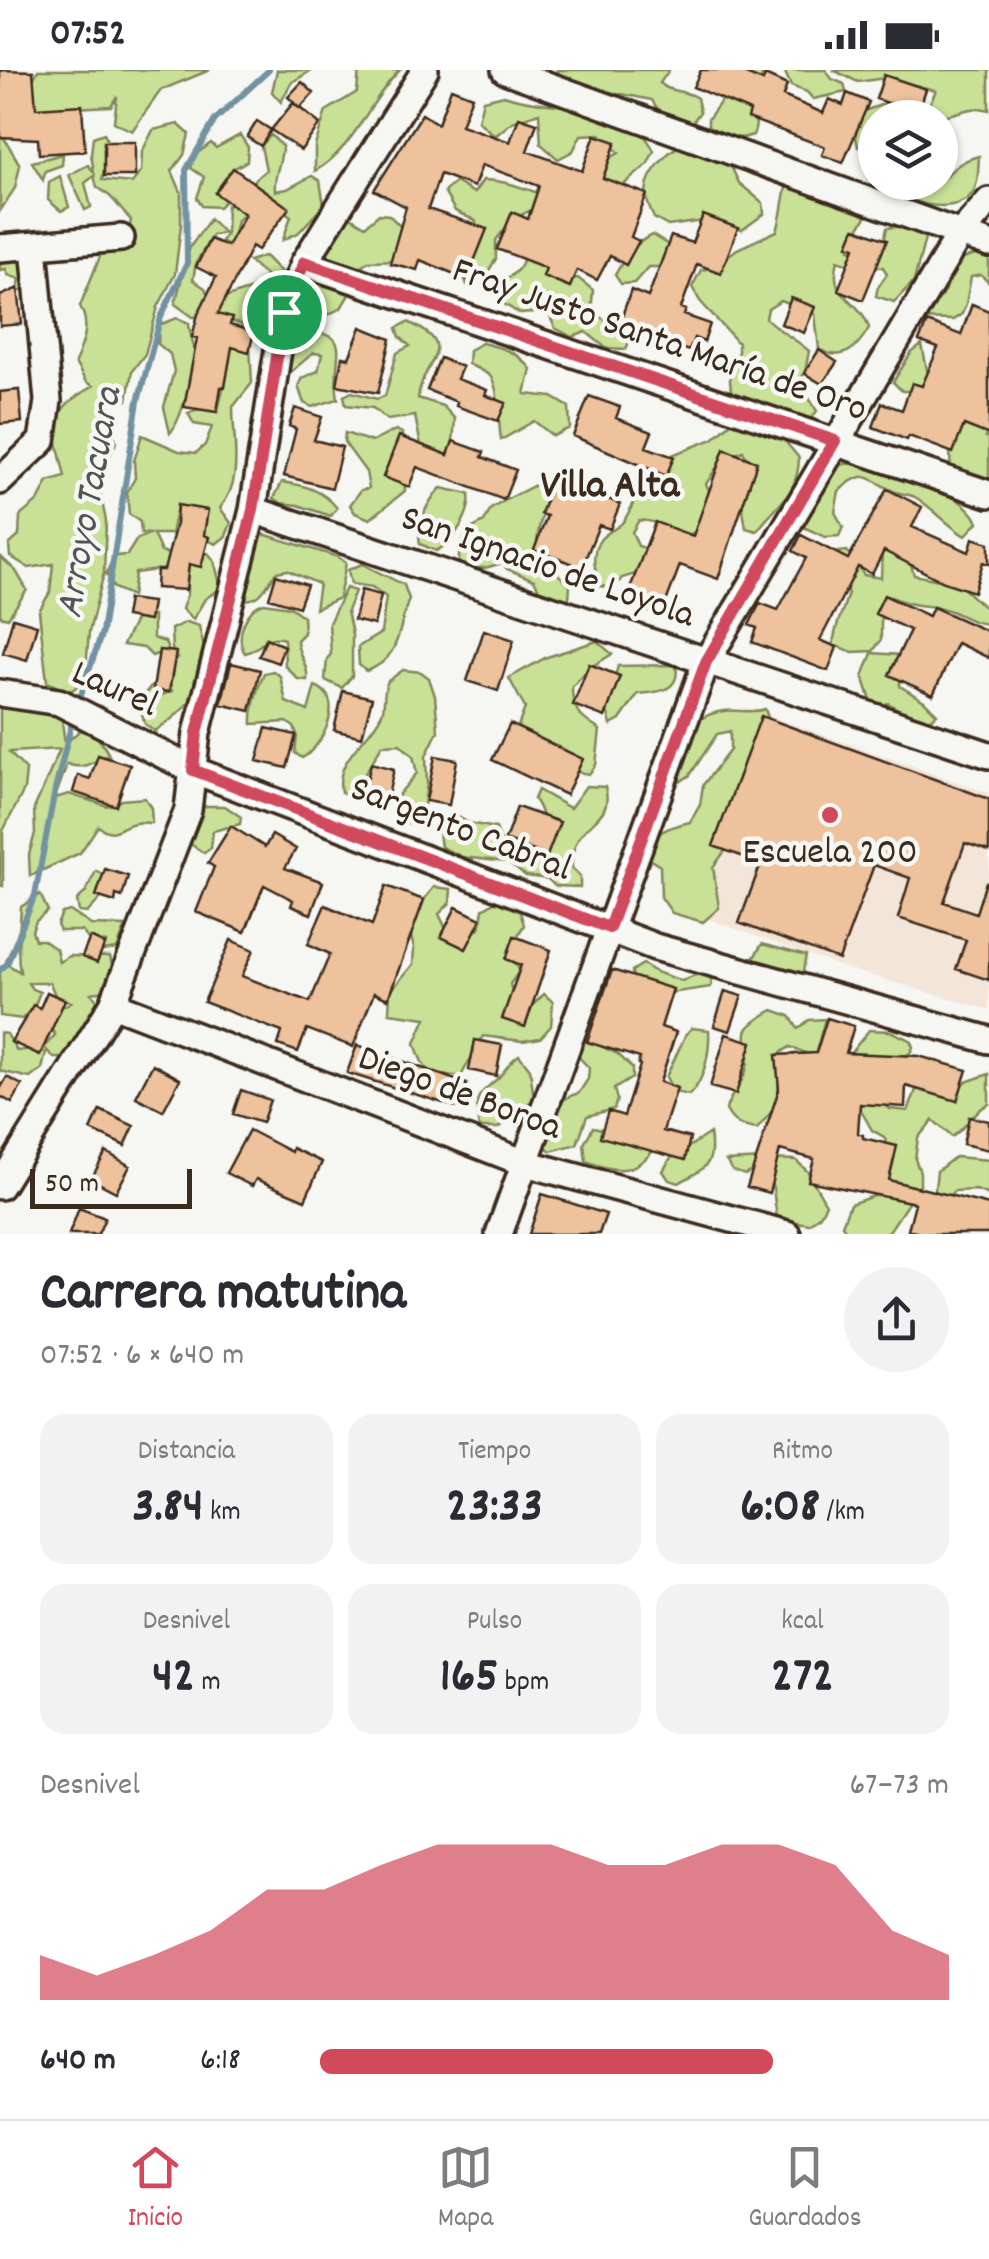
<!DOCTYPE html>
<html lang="es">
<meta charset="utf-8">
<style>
:root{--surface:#fff;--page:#f2f2f3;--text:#2b2b33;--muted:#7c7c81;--line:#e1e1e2;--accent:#d1495b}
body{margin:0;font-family:Dekko,sans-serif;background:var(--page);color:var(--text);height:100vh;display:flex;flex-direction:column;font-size:38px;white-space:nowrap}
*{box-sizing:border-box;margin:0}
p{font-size:32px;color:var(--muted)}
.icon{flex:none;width:55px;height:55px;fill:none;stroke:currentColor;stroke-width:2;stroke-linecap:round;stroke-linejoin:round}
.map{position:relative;height:1164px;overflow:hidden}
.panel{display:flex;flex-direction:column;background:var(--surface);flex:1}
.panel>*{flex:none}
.tools{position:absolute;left:858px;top:30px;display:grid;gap:20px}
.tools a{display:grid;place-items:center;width:100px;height:100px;border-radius:50%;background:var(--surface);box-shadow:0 2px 8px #0004;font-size:50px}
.scale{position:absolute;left:30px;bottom:25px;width:162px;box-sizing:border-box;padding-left:10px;border:5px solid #3b2a1e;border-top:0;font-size:28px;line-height:35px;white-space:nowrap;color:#3b2a1e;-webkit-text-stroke:8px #f6f6f2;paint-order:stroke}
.pin{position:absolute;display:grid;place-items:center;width:85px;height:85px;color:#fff;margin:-42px;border:5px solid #fff;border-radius:50%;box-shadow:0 2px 10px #0007}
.round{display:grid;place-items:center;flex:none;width:105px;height:105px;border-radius:52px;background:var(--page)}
.overview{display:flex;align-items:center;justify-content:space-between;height:170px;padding:0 40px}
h1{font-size:55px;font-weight:700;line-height:75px}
.metrics{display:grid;grid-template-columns:repeat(3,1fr);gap:15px;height:170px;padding:10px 40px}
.metrics div{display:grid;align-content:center;border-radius:25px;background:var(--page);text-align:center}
.metrics b{font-size:50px;font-weight:700}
.metrics small{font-size:28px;font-weight:400}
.metrics p{font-size:28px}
.chart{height:280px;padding:20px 40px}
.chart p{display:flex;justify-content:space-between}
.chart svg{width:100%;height:180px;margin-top:10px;fill:var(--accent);opacity:.7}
ul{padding:0 40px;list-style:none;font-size:32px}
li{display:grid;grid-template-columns:160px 120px 1fr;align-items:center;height:75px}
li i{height:25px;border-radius:12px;background:var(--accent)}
.status{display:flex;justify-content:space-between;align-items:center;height:70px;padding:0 50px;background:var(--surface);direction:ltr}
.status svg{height:28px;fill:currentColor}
.tabs{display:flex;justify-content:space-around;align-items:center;height:140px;border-top:2px solid var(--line);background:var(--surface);font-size:28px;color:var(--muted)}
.tabs a{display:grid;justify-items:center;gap:5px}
.tabs .current{color:var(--accent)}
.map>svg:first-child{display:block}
</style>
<div class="status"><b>07:52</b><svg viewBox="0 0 49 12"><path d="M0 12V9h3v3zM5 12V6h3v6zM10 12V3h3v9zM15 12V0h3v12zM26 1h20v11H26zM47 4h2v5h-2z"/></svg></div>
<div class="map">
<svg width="989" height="1164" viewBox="0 0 989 1164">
<rect width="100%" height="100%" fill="#f6f6f2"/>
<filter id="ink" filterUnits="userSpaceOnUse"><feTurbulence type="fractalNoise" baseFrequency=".01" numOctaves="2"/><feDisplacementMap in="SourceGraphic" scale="20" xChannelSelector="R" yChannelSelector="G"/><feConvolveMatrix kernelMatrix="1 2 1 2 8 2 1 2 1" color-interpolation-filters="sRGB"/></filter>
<g filter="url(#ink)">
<path fill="#f3e6d8" d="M744 637 989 723V940L844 898 678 838Z"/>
<path fill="#c8e197" stroke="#82865a" stroke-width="2.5" d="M38 0H210L161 20 132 61 114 52 117 26 111 36 17 41Z
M277 0H312L291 13 281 32 272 22Z
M359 0H400C368 31 356 77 315 101V76L326 41 357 22Z
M557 0H669L660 13C671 24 684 19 697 28L700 42 691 54 664 49 652 30 622 24 603 27 566 18Z
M736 0H765C758 14 753 25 754 41 755 51 758 54 753 65 737 71 723 67 708 61V49L719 34Z
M784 0H826L832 9 844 14 846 22 813 29 807 22 791 16Z
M833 0H989V40C966 33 951 51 928 45V37L936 20 885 8 858 12Z
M504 25C551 42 630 28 654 81L647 95 614 123 592 116 595 96 619 83 600 64 581 65 573 81 558 89 541 74 539 43 512 52 495 66 478 51 483 30Z
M886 33 893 37 897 47 875 48V80L858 77 855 63 861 42Z
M178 54 189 64 184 85 172 101 181 122V155L175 204 158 237 145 284 132 301 127 330 107 332 116 372 98 412 106 451 104 503 89 562 85 611 69 622 47 612 39 541 50 522 53 494 29 498 10 486 9 475 19 466 20 446 38 431 48 412 65 407C54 358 44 344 93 316L86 312 75 293C83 272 91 257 80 236L103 179 129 162 131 150C115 135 118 130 97 117L94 106 85 113 91 137 85 140 69 105 88 95 94 102 91 84 93 67 104 63 110 77 102 110 132 113 141 101 142 82 153 60Z
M0 61 20 95 15 118 0 141Z
M240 65 248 77 247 91 233 99 226 130 219 137 202 136 197 128 204 107 191 98 195 85 211 73 216 78Z
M271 65 282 76C282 92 273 106 275 121L287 119 312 106 320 111 324 135 298 163 283 170 291 146 256 123 254 110 266 100 261 76Z
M686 75 729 92 739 113 763 133 764 144 742 160 711 150 668 156 654 148C643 126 643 113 659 94 669 83 671 78 686 75Z
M63 84 62 95 45 101 43 110 32 92Z
M979 86C978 98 979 116 971 125 952 147 900 132 884 113H922L929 120C949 107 953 92 979 86Z
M60 106 69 137 61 141 48 130 49 112Z
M483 110C511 110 531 123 558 128L564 210 578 208 593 220 591 243 633 263 626 279 606 278 586 262 573 267 555 258 548 242 520 244 501 232 502 211C534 194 517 183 536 158L529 141 512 150 496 170V189L486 205 467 215 463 203 476 151 455 141 444 122 455 112 474 123Z
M800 112 812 114C827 137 836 129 860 133L866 147 850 171V179L871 182 882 180 887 158 911 155 925 168 914 211 894 232 876 226 878 217 887 204 883 197 856 196 838 190C827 231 860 226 869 258 857 279 842 293 819 279L815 244 781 231 768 239 766 248C779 262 795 268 809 281L805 302 799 312 817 341 811 349 791 347 732 330 729 301 738 282V273L700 231 692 217 701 200 712 198 737 179 777 161C782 146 782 133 786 118Z
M227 135H236L244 143 237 150 231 177 221 171 226 164Z
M341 141 365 156 379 144 389 145 407 163 403 190 368 191 353 202 324 188Z
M210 149 224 163 212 165 196 193 193 210 205 218 211 232C229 229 245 218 261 218L265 205 249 191 265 186 284 205 258 260 214 246 193 247 175 234 190 177Z
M652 165 675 179 667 197H648L634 213 621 214 615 205C623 190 636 172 652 165Z
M23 181 34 204 25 221H17L20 209 8 205 6 199 0 200V184Z
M976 185H989V213L981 205 971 207 966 234 962 244 953 250 915 249 926 235 941 227 962 189Z
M308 205 346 215 350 223 341 238 325 246 310 239 305 222Z
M177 248 189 253C189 264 195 275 195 285 195 301 180 353 170 363L164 337 174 301 170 284 158 274 159 255Z
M408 252C463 277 422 289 418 328L443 336 455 349 452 383 445 389 422 381 415 346 387 350 373 338 346 335 344 326 352 322 377 329 385 326 397 283 410 276 400 267 397 258Z
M289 261C363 261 329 281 338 329L312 337 304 333 298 316 302 308 318 301 322 284 313 283 292 301 283 304Z
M482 273C504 278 517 282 531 299L525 324 552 327 569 337 570 358 553 366 534 351 501 370C498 353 500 317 490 306 484 301 474 297 468 294L469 280Z
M198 275 250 276 252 313 233 337C233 372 244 410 220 438L231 453 226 466 216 474 203 468 177 436 171 464H153L161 482 183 488 208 483 214 490 221 518 205 529 193 549 182 539 187 524V502L157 500 135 503 132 526 114 518 106 504 114 486 127 485 137 469 149 464 141 463 140 452 129 444 127 422 135 408 134 391 142 365 179 381 196 383 205 375 212 357 194 354 188 343 200 339 218 340 230 289Z
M922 275 928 305 919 321H902L893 312 911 283Z
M989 332V358L986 367 989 368V425L951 406 950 380 960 349Z
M733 351 784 370 799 388C798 425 777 434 757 461L746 458 739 417 752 399 743 381 722 389 706 414 713 428 714 453C667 480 679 452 639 450L632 462 638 476 664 483 642 502 622 508 614 518 599 516C594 497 589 477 606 464 614 458 621 457 625 449 634 434 638 421 649 407L656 411 672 385 713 369Z
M396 360 402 363 405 421 370 449 355 443 350 435 361 420 369 418 366 402 344 372 345 363 372 372Z
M856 393C890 395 964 421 978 452L965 466C947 455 932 437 915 427 909 424 900 424 893 421 866 408 865 397 839 421L835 442 843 457 839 466 825 467 797 454 835 395Z
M282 412C304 415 323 420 337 438L331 446 298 435 281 433 274 428Z
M541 412 549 426C544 441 532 470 540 486 542 488 566 512 570 516L569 528 558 536 541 523 534 510 507 499 502 493 485 498 459 497V477L469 460 484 452 491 439 504 431Z
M441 418 469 424C472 443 453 473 436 481L420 474C416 454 427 432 441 418Z
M253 461 338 487 346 493 339 528 315 539 319 514 287 500 277 502C261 522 264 531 236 530Z
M891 466 909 489 914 505 959 514 989 542V554C968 553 960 542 941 538 923 535 908 535 891 527L881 534V570L873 581 853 582 833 575C835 555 843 542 848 523L823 484 847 481 864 505 881 508 882 481Z
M0 486 16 501 27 520 8 548 0 546Z
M362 494 404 515 409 529C398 557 401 590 366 601L359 595 358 577 381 563 386 527 372 517 351 514 348 500Z
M346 518 355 521 347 541 352 564V606L342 618 325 610 327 589 331 584 329 553Z
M264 533 290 537 303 546 304 563 297 570C297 585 309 594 307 610L298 609 285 596 284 569C266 563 261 579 245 583 234 567 246 538 264 533Z
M153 546V568L165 572 168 580 152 586 144 578 123 575 136 548Z
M186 552 199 556C201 567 205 578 206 589 209 619 177 647 155 661L145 654 138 630 153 615 162 625 172 621 165 607 170 592 178 588 172 579 171 559Z
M597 571 612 584 588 599 572 617C572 640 580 648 600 660L596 695 589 704 571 701 517 659 525 638 509 608 547 587Z
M872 583 900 585V616L924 631 937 644 929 651 908 645 888 633 873 637 863 606Z
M676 595C681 621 659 622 638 624L620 650 611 655 606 637 618 596Z
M403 600 421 602 429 608 435 626 438 661 426 686 427 713 421 757 395 750 399 724 417 703 413 686 400 674 382 675 355 721 348 726 341 722C334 688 370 671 382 643 386 633 382 622 388 611Z
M273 601 280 606 286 632 308 641 315 616C347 627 323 677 302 688L295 683 297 665 294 657 287 652 252 654C251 638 258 617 264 603Z
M0 638 61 643 65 674 80 660C97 663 102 672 109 685 94 691 83 701 67 694L55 728 69 724 107 736 121 730 145 728 151 738 152 753C146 753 140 752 135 753 119 756 115 769 98 756L80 783 30 806 29 785 35 763 34 739 60 679 9 682 26 700 24 720 3 761V816L0 815Z
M765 639 771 656 728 777 713 797 719 838 703 852 672 843 661 827 660 796 641 784C653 763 667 757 690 752L700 735 703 715 730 680V661L717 664 690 705 668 720C678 685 681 646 724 641 738 639 750 644 765 639Z
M586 716 605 717C616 756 570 748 572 798L580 806V817L555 816 548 809 526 806 507 792 462 787 441 777C438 761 438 753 451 743L469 753 496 758 501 772 523 783H538C547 764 546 747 534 729L538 720 570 738Z
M206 736H225L241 747 240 754 213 761 211 778 204 783 189 773 188 764 198 740Z
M96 801 103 804 101 828 87 843 79 842 77 830 85 823Z
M434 817 451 819 450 833 439 844 449 865 467 868 480 857 483 839 497 830 520 842 524 855 508 882 520 900 510 914 515 935 531 937 544 924 553 932 551 956 540 968 522 971 483 966 461 1006C428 1006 425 1004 415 973L426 948 389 943 390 922 413 894 414 878 410 863 423 831Z
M40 824 48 841 36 851 32 861 35 870H43L56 879 59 892 69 886 110 887 114 904 107 921 91 923 100 934 68 988H54L44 977 55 965 52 960 54 942 71 932 55 925 50 913H28L32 919 40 922 35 935 22 949 0 946V898L7 894 20 902C16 879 20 860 21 837Z
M70 841 91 855 126 856 117 879 103 881 106 873 88 869 82 861H60L57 855 62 843Z
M762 874 806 886 801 912 758 906 753 889Z
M643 894 656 902 682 911C694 905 701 901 712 910L711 917 657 925 633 910 632 901Z
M773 940 790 946 798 959 809 950 825 949 812 996 806 983 790 977 779 984 778 1034 757 1059C742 1057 733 1054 726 1040 729 1024 744 1014 747 997 753 962 729 965 773 940Z
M692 958 709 960C710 981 705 1011 689 1025L674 1022 666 1007 686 964Z
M869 960 890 961 910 970 913 977 910 983 903 987 846 989Z
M0 963 7 964 17 981 37 978 46 983 42 999 30 1008 0 1001Z
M588 970 618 984 632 998V1008L614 1019 617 1030 614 1039 587 1046 577 1074 551 1081 540 1073C549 1049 552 1030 579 1023L588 1009 589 998 577 985 575 974Z
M519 985 530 999 534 1029 498 1058H479C476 1027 473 1029 497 1009 506 1001 508 992 519 985Z
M989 1004V1034C973 1041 967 1057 952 1067L933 1050 918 1068 915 1089 920 1102V1115L890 1160 885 1164H849L842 1155 850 1134 880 1124 892 1085 884 1067 872 1060 859 1037 872 1023 890 1039 908 1041 918 1015 960 1014Z
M593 1057 660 1072C638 1103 620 1105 586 1091L584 1074Z
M710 1063C715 1096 706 1097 679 1113L669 1110 663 1101 670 1089Z
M955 1087 989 1090V1125L976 1120 954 1121 940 1135 934 1128 937 1101Z
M765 1089 796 1090 807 1101 826 1134 820 1145 809 1154 777 1149 773 1118 764 1095 745 1105 733 1101 726 1091Z"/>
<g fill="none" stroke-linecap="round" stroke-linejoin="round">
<path stroke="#7292a1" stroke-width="6" d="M77 637 102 562 138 331 161 247 187 193 186 100 215 50 269 0
M0 900 7 894 35 825 55 720 73 648"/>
</g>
<path fill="#edc29c" stroke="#3b2a1e" stroke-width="2.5" d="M0 0 33 1 36 38 82 35 85 81 39 84 38 69 0 67Z
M701 0H736L763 11 765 5 787 15 783 26 823 43 829 29 843 35 847 23 869 32 843 93 822 85 825 77 748 48 750 41 693 17Z
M884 5 926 19 918 43 876 29Z
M302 12 314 23 300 38 320 54 301 80 271 60 293 33 299 38 288 27Z
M451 18 472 26 461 55 510 72 519 47 537 53 527 81 582 101 595 65 616 72 603 108 647 124 631 167 639 171 626 195 610 186 597 210 577 200 570 217 543 206 546 198 497 179 512 142 528 149 539 116 482 95 474 117 440 104 428 139 487 159 467 209 420 190 417 200 390 193 406 137 374 120 422 44 438 54Z
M257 51 271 60 261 76 247 67Z
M104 72H135V106H104Z
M233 98 289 138 258 180 252 176 218 244 232 248 230 255 254 262 249 282 232 277 225 317H221L217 342 184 337 197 268 192 267 198 244 216 207 196 197 210 169 227 176 245 144 215 123Z
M703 145 738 158 721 203 697 194 681 238 686 240 684 245 710 254 704 272 694 268 689 281 674 276 675 272 620 252 631 220 648 227 671 166 692 173Z
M855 158 887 170 863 230 838 220 855 177 848 175Z
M18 218 22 254 0 256V226Z
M791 228 815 237 804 263 781 254Z
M972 234 989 241V365L964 355 953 383 909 366 907 370 873 357 882 333 902 340 912 313 922 316 938 278 919 271 927 252 961 265Z
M361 257 391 269 378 323 337 315 342 287 349 288Z
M819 280 837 292 822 314 804 303Z
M440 288 462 297 457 309 487 320 485 325 506 333 498 351 456 336 457 332 427 320Z
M19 320 22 352 0 354V322Z
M589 326 620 337 616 348 652 362 646 377 674 387 666 406 573 366Z
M295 338 322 347 314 370 342 377 332 418 284 406 296 359 289 356Z
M399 366 448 385 453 371 484 382 482 387 516 400 504 430 417 397 409 417 383 407Z
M724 379 757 392 718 509 680 495 665 535 654 531 650 542 634 536 638 524 629 521 655 452 693 466Z
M555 406 620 434 610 459 599 455 582 497 534 480 547 446 541 444Z
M887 419 922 437 912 457 969 482 973 468 989 473V494L983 492 974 522 944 512 884 481 872 504 858 497 820 570 837 577 828 601 752 572 757 558 749 555 760 533 778 540 806 488 793 481 801 465 848 489Z
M177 435 208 440 204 465 209 467 201 497 189 494 186 520 156 518 157 500H164L176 454Z
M276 505 307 515 299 537 269 528Z
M361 520 381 525 374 555 354 550Z
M884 525 929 546 933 537 989 562V588L957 573 933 625 889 605 910 560 875 544Z
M128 529 152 532 149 551 125 547Z
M13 548 37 555 27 590 3 583Z
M484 560 514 570 498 621 467 611Z
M266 568 284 576 278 593 259 586Z
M159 580 176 582 169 622 153 620Z
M231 593 260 600 250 641 221 634Z
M589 594 620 606 605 647 573 635Z
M343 621 372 628 362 667 334 660Z
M761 646 989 729V781L965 773 944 832 976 843 986 812H989V910L956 899 966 870 898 848 910 808 874 795 839 890 739 853 761 793 713 776Z
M510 654 583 689 566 725 492 690Z
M266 658 296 665 287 698 257 691Z
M98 685 130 695 116 736 73 722 78 705 90 709Z
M435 686 457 690 449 735 426 731Z
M371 693 394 699 386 734 363 728Z
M517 737 560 752 547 786 505 770Z
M231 756 265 777 272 765 296 779 285 798 323 812 311 844 291 836 293 830 264 815 245 862 196 842 214 797 208 793Z
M105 799 128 806 122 827 116 825 115 832 96 826Z
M386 816 424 830 388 929 374 923 353 977 307 959 298 982 278 975 282 962 204 932 231 870 254 880 242 906 310 932 330 884 308 874 325 835 372 855Z
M456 837 481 849 466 879 441 867Z
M514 866 551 880 525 957 502 949 521 895 506 889Z
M90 867 105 874 97 893 82 887Z
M612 900 673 919 661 957 676 962 660 1012 677 1018 663 1061 690 1068 685 1090 600 1067 608 1041 624 1046 640 995 638 994 640 988 587 972Z
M725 921 742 926 730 961 714 956Z
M47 922 65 930 40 985 11 972 33 935 40 938Z
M827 948 854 956 846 983 919 986 967 1000 957 1031 906 1016 905 1037 860 1034 858 1063 863 1065V1068L897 1076 889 1110 989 1135V1164H923L908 1160 915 1133 808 1111 814 1089 780 1080 769 1123 747 1117 779 1019 776 985 816 983Z
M726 964 752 972 736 1024 710 1017Z
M475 970 502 975 496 1006 469 1000Z
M357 975 467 1014 459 1038 347 1003Z
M153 994 180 1009 163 1041 136 1027Z
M7 1007 22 1015 12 1033 0 1026V1019Z
M241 1020 270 1030 262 1053 233 1044Z
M100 1040 134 1056 125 1076 91 1060Z
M969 1047 989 1051V1080L963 1074Z
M249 1060 291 1082 292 1078 322 1092 305 1130 256 1109 252 1116 226 1103Z
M106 1082 130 1096 116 1122 91 1109Z
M542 1124 606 1144 599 1164H529Z
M79 1138 105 1148 98 1164H69Z"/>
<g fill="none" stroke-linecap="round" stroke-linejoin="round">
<defs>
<path id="minor" d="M505 0 989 174
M0 178 121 168
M304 193 989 424
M0 411 42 371 48 331 34 176
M253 440 989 685
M0 623 59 632 193 700 655 877 989 970
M113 934 525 1093 787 1164
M0 1116 113 934 188 740 197 663 253 440 284 242 304 193 425 0
M499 1164 706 592 960 164 989 131"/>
</defs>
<use href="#minor" stroke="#3b2a1e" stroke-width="32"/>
<use href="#minor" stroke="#f6f6f2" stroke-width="25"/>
</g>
</g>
<g fill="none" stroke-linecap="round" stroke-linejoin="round" filter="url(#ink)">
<defs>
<path id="route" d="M304 192 835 371 706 592 609 858 193 700 197 663 253 440 284 242Z"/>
</defs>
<use href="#route" stroke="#fff" stroke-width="20"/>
<use href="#route" stroke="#d1495b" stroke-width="12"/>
</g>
<circle fill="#d1495b" stroke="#f6f6f2" stroke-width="4" cx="830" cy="745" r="10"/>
<g text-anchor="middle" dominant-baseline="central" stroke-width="9" stroke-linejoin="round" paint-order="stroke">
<g font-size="38" fill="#3b2a1e" stroke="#f6f6f2">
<text transform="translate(659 272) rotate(19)">Fray Justo Santa María de Oro</text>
<text transform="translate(547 499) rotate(19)">San Ignacio de Loyola</text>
<text transform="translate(114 621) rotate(24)">Laurel</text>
<text transform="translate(460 761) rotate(21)">Sargento Cabral</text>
<text transform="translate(459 1025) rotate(20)">Diego de Boroa</text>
</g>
<g font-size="38" fill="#3b2a1e" stroke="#f6f6f2">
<text x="830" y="784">Escuela 200</text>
</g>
<g font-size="40" font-weight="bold" fill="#3b2a1e" stroke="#f6f6f2">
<text x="610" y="418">Villa Alta</text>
</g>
<g font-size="40" font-style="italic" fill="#525555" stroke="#f6f6f2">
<text transform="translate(92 433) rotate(-80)">Arroyo Tacuara</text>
</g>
</g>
</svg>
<div class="tools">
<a><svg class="icon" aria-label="layers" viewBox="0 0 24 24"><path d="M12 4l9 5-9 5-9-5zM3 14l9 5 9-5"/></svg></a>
</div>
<div class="scale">50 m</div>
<div class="pin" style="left:284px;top:242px;background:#1e9e55"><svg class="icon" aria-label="arrive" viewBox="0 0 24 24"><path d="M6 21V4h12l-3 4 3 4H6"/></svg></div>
</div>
<section class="panel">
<div class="overview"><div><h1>Carrera matutina</h1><p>07:52 · 6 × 640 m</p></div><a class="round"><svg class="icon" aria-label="share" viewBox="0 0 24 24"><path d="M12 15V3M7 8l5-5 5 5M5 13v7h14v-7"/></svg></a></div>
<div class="metrics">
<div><p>Distancia</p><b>3.84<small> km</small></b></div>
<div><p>Tiempo</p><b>23:33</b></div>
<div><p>Ritmo</p><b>6:08<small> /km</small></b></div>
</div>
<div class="metrics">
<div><p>Desnivel</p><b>42<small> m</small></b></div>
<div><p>Pulso</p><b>165<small> bpm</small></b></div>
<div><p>kcal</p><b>272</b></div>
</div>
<div class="chart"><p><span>Desnivel</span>67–73 m</p>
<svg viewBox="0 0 160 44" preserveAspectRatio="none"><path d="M0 44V33L10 38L20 33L30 27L40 17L50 17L60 11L70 6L80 6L90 6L100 11L110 11L120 6L130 6L140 11L150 27L160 33V44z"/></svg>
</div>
<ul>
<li><b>640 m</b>6:18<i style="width:72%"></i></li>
</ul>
</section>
<nav class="tabs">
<a class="current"><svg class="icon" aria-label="home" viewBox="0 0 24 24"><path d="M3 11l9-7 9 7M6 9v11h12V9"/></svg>Inicio</a>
<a><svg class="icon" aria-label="map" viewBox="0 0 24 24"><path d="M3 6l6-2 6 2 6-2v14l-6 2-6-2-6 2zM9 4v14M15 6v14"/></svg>Mapa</a>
<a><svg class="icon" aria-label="saved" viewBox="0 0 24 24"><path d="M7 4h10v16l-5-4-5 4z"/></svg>Guardados</a>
</nav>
